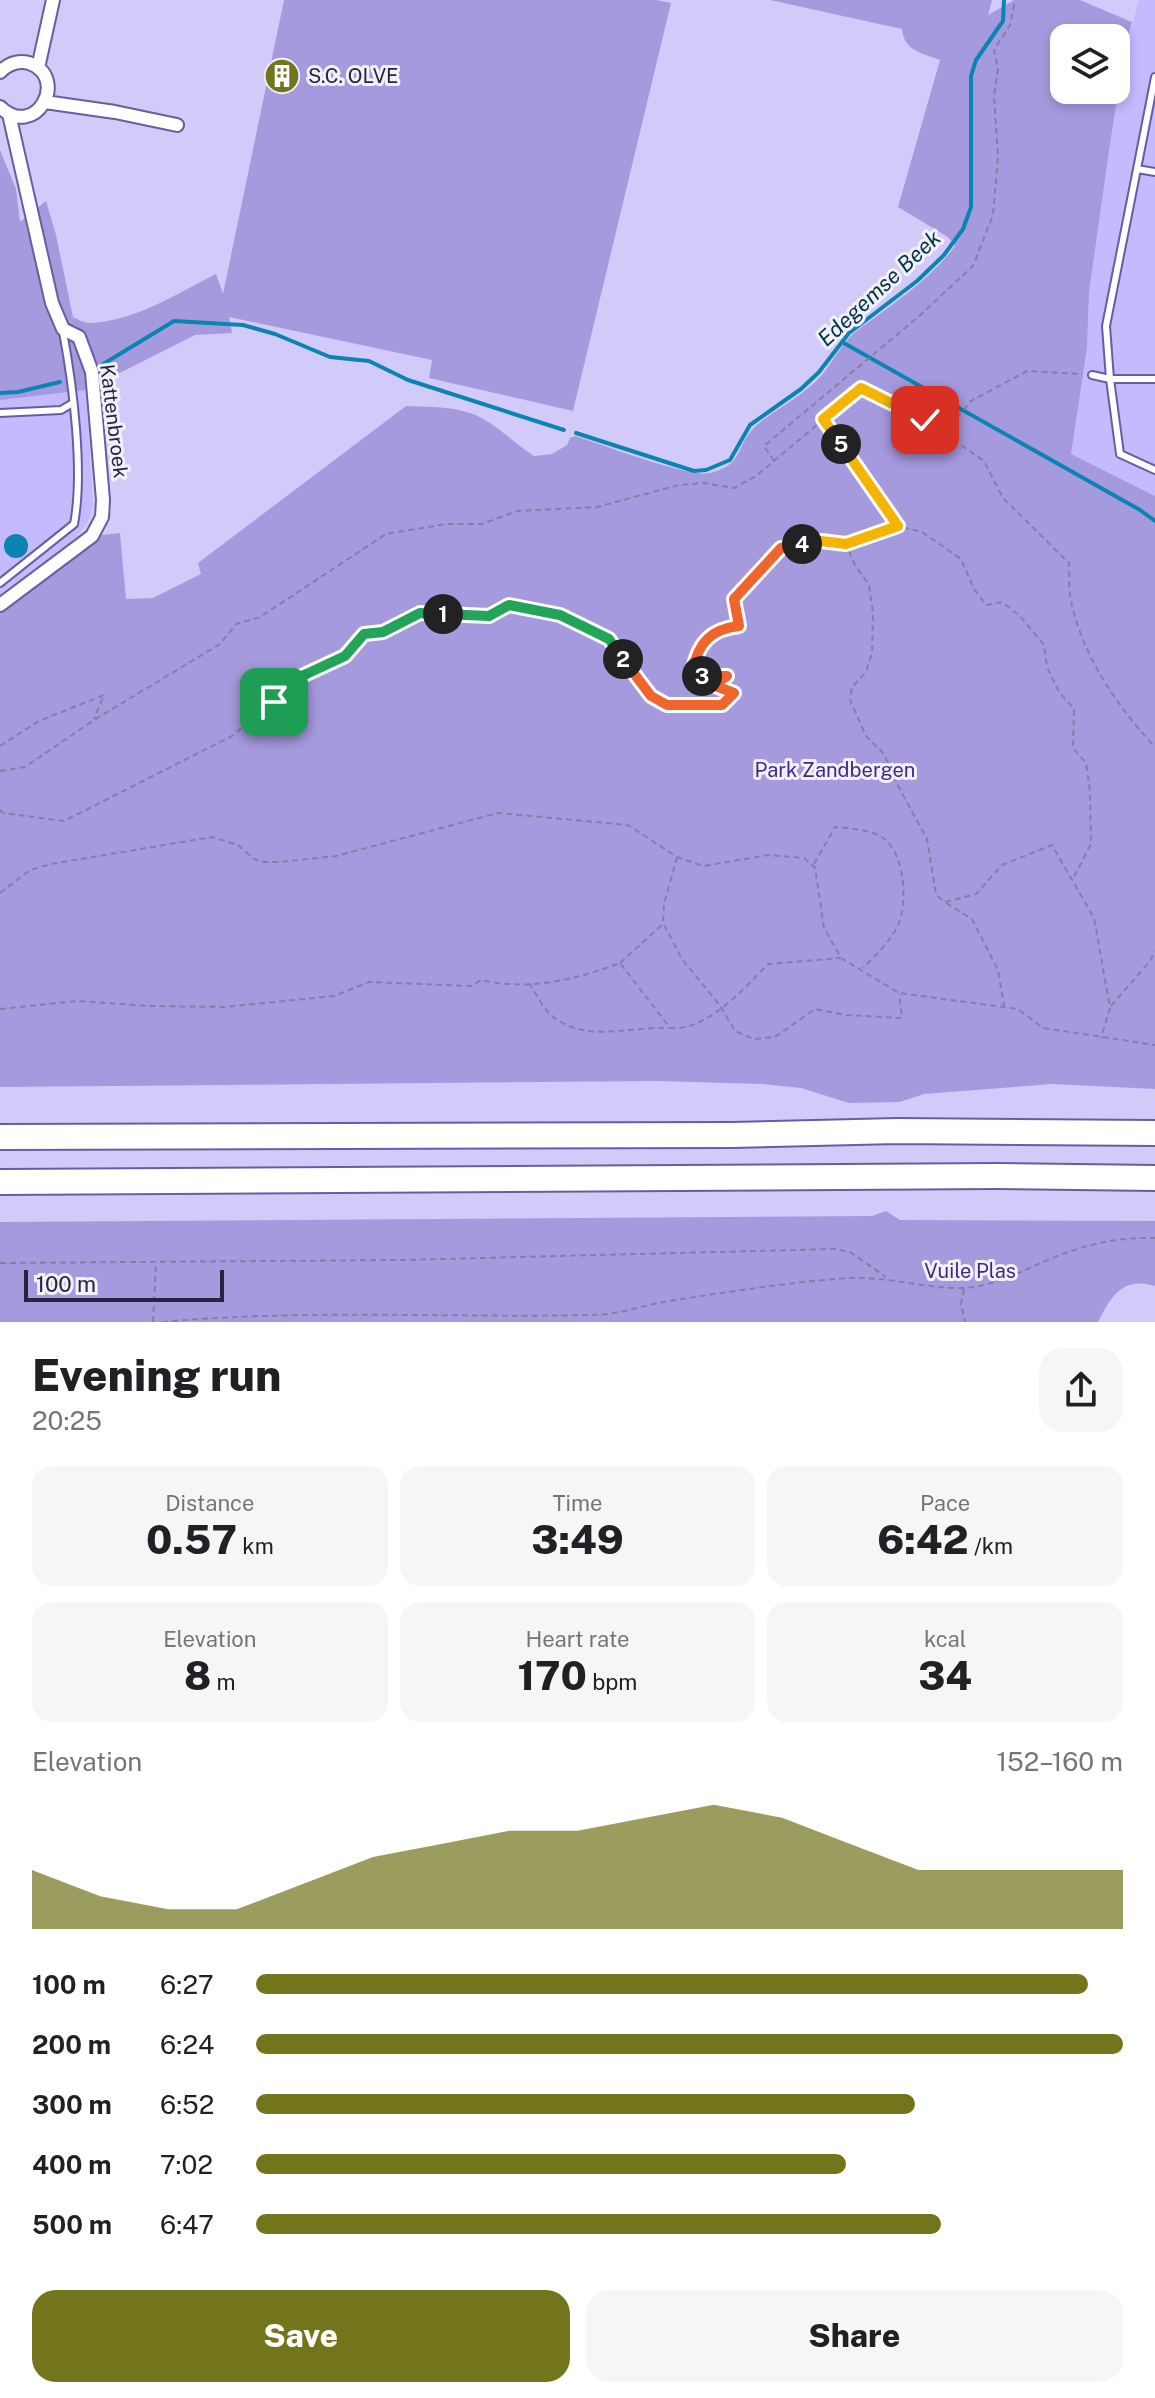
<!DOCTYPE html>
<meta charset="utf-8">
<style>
:root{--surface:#fff;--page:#f6f6f6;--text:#202124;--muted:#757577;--accent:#72751c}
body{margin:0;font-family:"Public Sans",sans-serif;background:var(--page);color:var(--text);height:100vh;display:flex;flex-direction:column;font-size:30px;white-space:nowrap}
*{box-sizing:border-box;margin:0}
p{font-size:26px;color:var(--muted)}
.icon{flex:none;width:44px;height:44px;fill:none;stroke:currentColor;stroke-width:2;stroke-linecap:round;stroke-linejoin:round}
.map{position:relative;height:1322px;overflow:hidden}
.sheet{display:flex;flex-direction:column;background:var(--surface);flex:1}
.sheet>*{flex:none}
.buttons{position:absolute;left:1050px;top:24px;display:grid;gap:16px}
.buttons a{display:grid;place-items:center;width:80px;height:80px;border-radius:16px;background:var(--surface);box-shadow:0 4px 12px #0003;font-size:40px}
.scale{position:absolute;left:24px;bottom:20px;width:200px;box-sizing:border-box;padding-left:8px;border:4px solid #292341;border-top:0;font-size:22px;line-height:28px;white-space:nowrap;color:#292341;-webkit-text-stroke:6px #f2f1f9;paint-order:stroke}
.pin{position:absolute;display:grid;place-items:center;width:68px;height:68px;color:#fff;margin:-34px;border-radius:16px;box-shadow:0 4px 12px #0006}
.km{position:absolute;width:40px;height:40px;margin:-20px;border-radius:50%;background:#222;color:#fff;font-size:22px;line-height:40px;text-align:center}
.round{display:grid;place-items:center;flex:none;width:84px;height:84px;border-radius:24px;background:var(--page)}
.overview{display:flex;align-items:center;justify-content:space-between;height:136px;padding:0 32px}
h1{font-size:44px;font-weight:800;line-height:60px}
.stats{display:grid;grid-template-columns:repeat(3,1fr);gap:12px;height:136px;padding:8px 32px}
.stats div{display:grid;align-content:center;border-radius:20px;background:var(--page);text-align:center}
.stats b{font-size:40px;font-weight:800}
.stats small{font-size:22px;font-weight:400}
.stats p{font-size:22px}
.chart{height:224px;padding:16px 32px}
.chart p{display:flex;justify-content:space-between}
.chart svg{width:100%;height:144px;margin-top:8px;fill:var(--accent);opacity:.7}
.action{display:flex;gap:16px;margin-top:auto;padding:16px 32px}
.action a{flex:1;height:92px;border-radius:24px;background:var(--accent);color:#fff;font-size:32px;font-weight:800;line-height:92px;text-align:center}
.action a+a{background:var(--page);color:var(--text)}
ul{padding:0 32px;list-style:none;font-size:26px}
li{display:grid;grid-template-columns:128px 96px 1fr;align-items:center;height:60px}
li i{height:20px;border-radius:10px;background:var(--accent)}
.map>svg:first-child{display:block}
</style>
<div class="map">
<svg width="1155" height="1322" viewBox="0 0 1155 1322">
<rect width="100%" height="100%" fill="#d2cbfa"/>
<path fill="#c5bafe" d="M1139 0H1155V496L1070 454 1087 348 1089 293 1108 158 1123 59Z
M86 390 93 504 89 520 69 547 0 598V400Z"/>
<path fill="#a69ade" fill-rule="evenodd" d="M284 0H656L671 3 573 411 429 378 432 360 229 317 232 333 195 335 86 390 0 400V150L16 189 20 222 46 201 56 235 73 317C79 320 85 323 91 323 135 321 178 293 216 274L223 294Z
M770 0H992L988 15 1014 0H1080L1132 22 1123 59 1108 158 1089 293 1087 348 1071 454 1155 496V1089L1052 1084 924 1094 900 1102 849 1103 801 1088 762 1084 656 1081 0 1087V605L92 536 120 533 126 599 153 598 201 574 198 563 406 406C427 407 449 406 470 413 494 421 513 443 534 456L552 454 567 445 570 438 575 436C601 444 689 478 710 473 746 464 734 445 758 424 779 407 803 396 821 376 834 361 842 341 859 329 893 304 930 280 955 246L948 237 898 207 940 60C922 53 904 51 902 29ZM1064 38H1116V90H1064Z
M886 1211 900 1220 1155 1221V1286C1122 1276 1111 1297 1098 1322H0V1222L872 1216Z"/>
<path fill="#0c84b1" d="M4 546a12 12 0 1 1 24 0a12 12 0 1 1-24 0Z"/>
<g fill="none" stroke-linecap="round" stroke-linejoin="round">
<path stroke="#0c84b1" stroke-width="4" d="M842 342 1140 510 1155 521
M100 366 174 321 243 325 275 334 330 357 369 361 408 380 564 430
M0 393 18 392 60 382
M576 433 694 471 706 470 730 460 750 425 801 389 819 372 849 333 917 281 944 255 963 229 971 207V76L976 60 1003 21 1004 0"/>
<defs>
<path id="lane" d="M1155 77 1137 169 1155 172
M1137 169 1106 326 1110 379H1155
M1092 375 1110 379 1120 454 1155 470
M0 413 61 410 73 403
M0 583 74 524C84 472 73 385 63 332"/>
<path id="street" d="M38 68 53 0
M0 72C8 64 17 60 29 63 70 77 36 141 0 107
M45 102 115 112 177 125
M0 605 92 536 102 517 103 500 92 372 79 337 63 329 52 303 9 114"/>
<path id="highway" d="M0 1137 732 1135 897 1131 1155 1133
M0 1182 998 1176 1155 1178"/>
</defs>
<use href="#lane" stroke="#6a5ca2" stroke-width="10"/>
<use href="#street" stroke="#6a5ca2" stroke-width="16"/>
<use href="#highway" stroke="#6a5ca2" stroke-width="28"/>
<path stroke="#857fa6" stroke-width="2" stroke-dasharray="6 4" stroke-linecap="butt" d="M824 420 898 526
M944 433 971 401 1027 371 1082 374
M774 461 764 446 917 318 973 266 993 215 998 156 994 97 998 69 994 50 1010 25 1015 0
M846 544 898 526 922 532 961 559 974 589 986 605 1002 602 1020 616 1044 645 1047 667 1059 692 1074 709 1073 748 1086 763 1090 791 1091 844 1073 879
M0 746 39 721 104 695 94 719
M0 771 25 767 94 720 220 644 236 624 260 617 386 534 446 524H482L517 511 597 507 679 485 703 483 734 488 756 476 861 388 925 420 984 461 1003 498 1069 563C1070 575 1068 589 1071 601 1083 657 1117 706 1155 747
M0 810 3 813 64 821 232 736 274 702 287 683 345 656 364 634 383 632 420 613 489 616 509 605 560 615 609 639 651 696 667 705H722L734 693 713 685 727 676H701L693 670C698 643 711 629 739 626L734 599C742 588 771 552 782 547 801 539 826 541 846 544L855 565 869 585 873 613 872 653 866 672 852 687 850 700 866 736 884 754 897 784 927 839 936 895 945 902 976 894 1002 865 1052 845 1094 918 1110 1008 1101 1038
M677 857 664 904 663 923 682 959 721 1007 735 1031 754 1039 775 1037 815 1009 846 1015 902 1018 899 994
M814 864 835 827C849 828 872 830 883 838 905 853 908 903 898 925 890 942 876 955 863 968
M0 893 30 870 51 864 212 837 238 845 254 859 265 862H280L336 856 498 813 628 825 677 857 703 866 769 855 804 858 815 868 824 928 841 958 899 993 1018 1009 1043 1028 1155 1045
M946 903 972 919 998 970 1004 1006
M620 963 663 924
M529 983C536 993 542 1007 551 1015 585 1044 629 1026 669 1028
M1111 1006 1150 961 1155 951
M0 1009 77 1001 150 1006 225 1007 334 996 369 982 471 986 481 980C529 991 575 980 620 963L670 1028C706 1032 745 988 768 964L840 958
M0 1263 403 1260 834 1249 850 1252 886 1277
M964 1289 961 1304 965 1322
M153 1322 156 1263
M162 1322C305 1309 449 1318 592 1315 618 1315 643 1305 669 1301 728 1292 789 1282 849 1278 888 1276 925 1289 963 1288 999 1286 1028 1267 1060 1255 1091 1243 1122 1237 1155 1238"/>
<use href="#lane" stroke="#fff" stroke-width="6"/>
<use href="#street" stroke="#fff" stroke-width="12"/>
<use href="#highway" stroke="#fff" stroke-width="24"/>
</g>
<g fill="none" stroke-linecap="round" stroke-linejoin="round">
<defs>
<path id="split-1" d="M274 702 287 683 345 656 364 634 383 632 420 613 443 614"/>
<path id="split-2" d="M443 614 489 616 509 605 560 615 609 639 623 659"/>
<path id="split-3" d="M623 659 651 696 667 705H722L734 693 713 685 727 676H702"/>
<path id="split-4" d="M702 676 693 670C698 643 711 629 739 626L734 599 781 548 802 544"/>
<path id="split-5" d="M802 544 821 541 846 544 898 526 841 444"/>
<path id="split-6" d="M841 444 823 419 861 388 925 420"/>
</defs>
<use href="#split-1" stroke="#fff" stroke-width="16"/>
<use href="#split-2" stroke="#fff" stroke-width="16"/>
<use href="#split-3" stroke="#fff" stroke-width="16"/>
<use href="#split-4" stroke="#fff" stroke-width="16"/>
<use href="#split-5" stroke="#fff" stroke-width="16"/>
<use href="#split-6" stroke="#fff" stroke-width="16"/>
<use href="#split-1" stroke="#22a559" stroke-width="10"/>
<use href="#split-2" stroke="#22a559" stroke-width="10"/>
<use href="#split-3" stroke="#f0652b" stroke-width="10"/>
<use href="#split-4" stroke="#f0652b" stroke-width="10"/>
<use href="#split-5" stroke="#f5b400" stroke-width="10"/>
<use href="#split-6" stroke="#f5b400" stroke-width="10"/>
</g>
<defs>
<symbol id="building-disc" viewBox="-11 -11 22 22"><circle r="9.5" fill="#72751c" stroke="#f2f1f9"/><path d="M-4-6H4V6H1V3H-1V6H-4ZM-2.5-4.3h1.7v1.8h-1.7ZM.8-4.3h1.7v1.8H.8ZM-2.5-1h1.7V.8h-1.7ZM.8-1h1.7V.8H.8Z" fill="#fff"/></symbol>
</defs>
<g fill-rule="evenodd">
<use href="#building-disc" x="262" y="56" width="40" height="40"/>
</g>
<g text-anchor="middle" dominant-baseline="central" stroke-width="6" stroke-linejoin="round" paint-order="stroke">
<g font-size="20" fill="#292341" stroke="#f2f1f9" text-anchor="start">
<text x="308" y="76">S.C. OLVE</text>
</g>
<g font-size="20" fill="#292341" stroke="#f2f1f9">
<text transform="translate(114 421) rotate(83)">Kattenbroek</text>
</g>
<g font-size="20" fill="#442883" stroke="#f2f1f9">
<text x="835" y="770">Park Zandbergen</text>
<text x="970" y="1271">Vuile Plas</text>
</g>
<g font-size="22" font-style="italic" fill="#053447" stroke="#f2f1f9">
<text transform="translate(879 288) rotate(-43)">Edegemse Beek</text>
</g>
</g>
</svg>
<div class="buttons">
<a><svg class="icon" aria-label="layers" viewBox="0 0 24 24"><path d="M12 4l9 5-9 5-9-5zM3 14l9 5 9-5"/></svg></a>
</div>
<div class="scale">100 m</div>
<div class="pin" style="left:274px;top:702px;background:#1e9e55"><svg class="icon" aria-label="arrive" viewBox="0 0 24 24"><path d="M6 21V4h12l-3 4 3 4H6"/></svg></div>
<div class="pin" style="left:925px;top:420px;background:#d93025"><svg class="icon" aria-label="check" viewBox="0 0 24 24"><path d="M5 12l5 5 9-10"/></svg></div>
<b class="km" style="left:443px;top:614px">1</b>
<b class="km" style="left:623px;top:659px">2</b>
<b class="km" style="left:702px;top:676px">3</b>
<b class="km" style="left:802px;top:544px">4</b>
<b class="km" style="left:841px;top:444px">5</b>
</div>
<section class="sheet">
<div class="overview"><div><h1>Evening run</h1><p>20:25</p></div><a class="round"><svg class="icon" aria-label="share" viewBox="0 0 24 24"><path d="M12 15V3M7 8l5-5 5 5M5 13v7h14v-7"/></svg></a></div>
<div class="stats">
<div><p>Distance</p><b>0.57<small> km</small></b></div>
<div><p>Time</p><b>3:49</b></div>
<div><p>Pace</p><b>6:42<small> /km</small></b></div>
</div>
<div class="stats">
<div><p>Elevation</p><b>8<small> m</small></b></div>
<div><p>Heart rate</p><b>170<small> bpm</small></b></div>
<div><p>kcal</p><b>34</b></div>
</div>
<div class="chart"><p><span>Elevation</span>152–160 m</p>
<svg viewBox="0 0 160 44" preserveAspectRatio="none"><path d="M0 44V26L10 34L20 38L30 38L40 30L50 22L60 18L70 14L80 14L90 10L100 6L110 10L120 18L130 26L140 26L150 26L160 26V44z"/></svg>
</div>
<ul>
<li><b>100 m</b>6:27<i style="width:96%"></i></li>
<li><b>200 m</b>6:24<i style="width:100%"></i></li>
<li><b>300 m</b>6:52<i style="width:76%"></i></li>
<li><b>400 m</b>7:02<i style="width:68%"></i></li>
<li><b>500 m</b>6:47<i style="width:79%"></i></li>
</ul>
<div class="action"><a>Save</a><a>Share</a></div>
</section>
